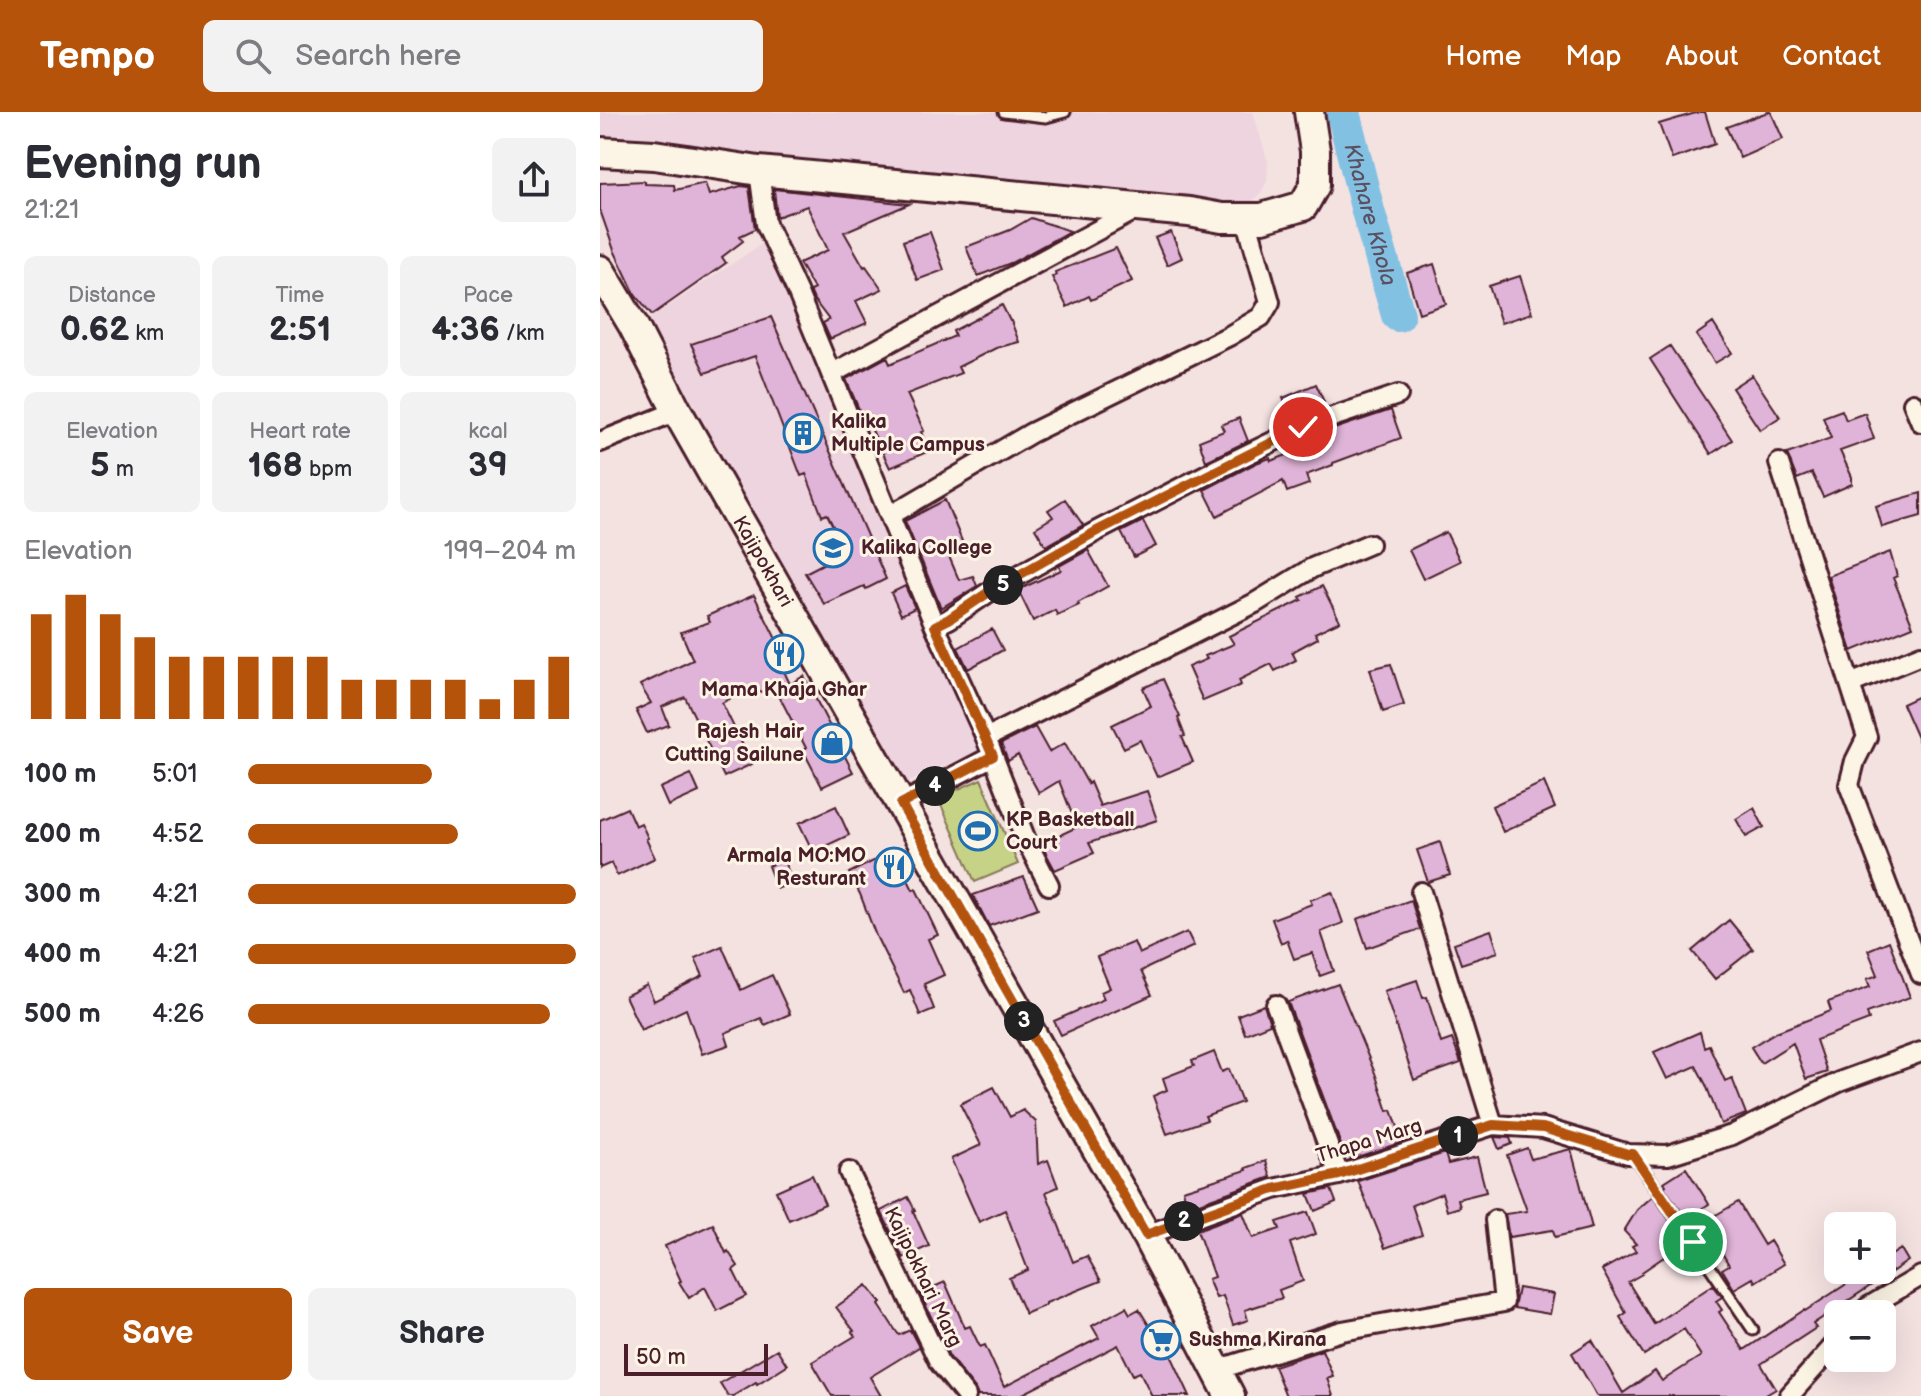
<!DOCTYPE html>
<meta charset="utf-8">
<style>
:root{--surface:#fff;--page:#f2f2f3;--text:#2b2b33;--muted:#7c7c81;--accent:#b45309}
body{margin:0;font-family:"Balsamiq Sans",sans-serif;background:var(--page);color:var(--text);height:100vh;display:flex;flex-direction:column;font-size:30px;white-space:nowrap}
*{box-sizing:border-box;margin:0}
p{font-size:26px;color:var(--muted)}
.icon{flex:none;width:44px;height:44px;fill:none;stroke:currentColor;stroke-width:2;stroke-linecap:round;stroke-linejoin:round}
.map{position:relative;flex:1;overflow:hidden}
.sheet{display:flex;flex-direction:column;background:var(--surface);width:600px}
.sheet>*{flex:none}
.tools{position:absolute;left:1224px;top:1100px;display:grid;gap:16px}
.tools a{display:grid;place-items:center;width:72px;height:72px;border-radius:12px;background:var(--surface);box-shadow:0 8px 32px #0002;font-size:40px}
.scale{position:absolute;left:24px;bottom:20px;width:144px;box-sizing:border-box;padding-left:8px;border:4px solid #4a1f2b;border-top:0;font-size:22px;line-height:28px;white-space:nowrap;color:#4a1f2b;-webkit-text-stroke:6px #fcf5e5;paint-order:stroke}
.pin{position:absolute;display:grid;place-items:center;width:68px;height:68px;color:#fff;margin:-34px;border:4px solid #fff;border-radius:50%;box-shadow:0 2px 8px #0007}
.km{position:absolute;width:40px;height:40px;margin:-20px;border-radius:50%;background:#222;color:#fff;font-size:22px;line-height:40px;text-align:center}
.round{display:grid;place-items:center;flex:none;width:84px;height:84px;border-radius:12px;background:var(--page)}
.overview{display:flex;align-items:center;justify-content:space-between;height:136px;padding:0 24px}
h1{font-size:44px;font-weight:800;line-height:60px}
.metrics{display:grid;grid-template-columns:repeat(3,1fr);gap:12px;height:136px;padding:8px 24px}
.metrics div{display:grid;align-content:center;border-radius:12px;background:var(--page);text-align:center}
.metrics b{font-size:34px;font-weight:800}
.metrics small{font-size:22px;font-weight:400}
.metrics p{font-size:22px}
.chart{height:224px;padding:16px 24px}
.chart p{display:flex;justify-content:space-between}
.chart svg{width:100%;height:144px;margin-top:8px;stroke:var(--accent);stroke-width:6}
.action{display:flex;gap:16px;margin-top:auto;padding:16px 24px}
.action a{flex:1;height:92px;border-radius:12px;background:var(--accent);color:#fff;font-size:32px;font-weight:800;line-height:92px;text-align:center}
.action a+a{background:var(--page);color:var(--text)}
ul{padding:0 24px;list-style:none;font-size:26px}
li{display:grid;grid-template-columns:128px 96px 1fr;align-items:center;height:60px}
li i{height:20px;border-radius:10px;background:var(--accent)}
header{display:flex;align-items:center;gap:48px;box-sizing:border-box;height:112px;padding:0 40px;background:var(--accent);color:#fff}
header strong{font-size:38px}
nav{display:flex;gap:44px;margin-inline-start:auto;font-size:28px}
.search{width:560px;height:72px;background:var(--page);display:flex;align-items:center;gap:20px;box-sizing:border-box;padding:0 28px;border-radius:12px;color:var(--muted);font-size:30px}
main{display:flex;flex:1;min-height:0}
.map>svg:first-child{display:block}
</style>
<header>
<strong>Tempo</strong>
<div class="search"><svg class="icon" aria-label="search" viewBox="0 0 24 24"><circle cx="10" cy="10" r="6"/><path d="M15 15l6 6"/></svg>Search here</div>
<nav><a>Home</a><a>Map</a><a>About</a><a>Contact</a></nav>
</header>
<main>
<section class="sheet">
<div class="overview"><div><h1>Evening run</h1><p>21:21</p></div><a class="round"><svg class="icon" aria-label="share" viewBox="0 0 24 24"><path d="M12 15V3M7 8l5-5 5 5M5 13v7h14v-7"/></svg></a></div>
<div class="metrics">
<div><p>Distance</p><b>0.62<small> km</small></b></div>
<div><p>Time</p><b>2:51</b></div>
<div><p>Pace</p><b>4:36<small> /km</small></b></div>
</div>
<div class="metrics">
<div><p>Elevation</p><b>5<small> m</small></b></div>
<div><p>Heart rate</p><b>168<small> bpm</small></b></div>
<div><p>kcal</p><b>39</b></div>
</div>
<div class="chart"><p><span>Elevation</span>199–204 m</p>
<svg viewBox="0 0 160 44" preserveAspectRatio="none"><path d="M5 44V12M15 44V6M25 44V12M35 44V19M45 44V25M55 44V25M65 44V25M75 44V25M85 44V25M95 44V32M105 44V32M115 44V32M125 44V32M135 44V38M145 44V32M155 44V25"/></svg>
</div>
<ul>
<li><b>100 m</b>5:01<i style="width:56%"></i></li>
<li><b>200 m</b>4:52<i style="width:64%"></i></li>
<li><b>300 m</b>4:21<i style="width:100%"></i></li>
<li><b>400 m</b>4:21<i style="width:100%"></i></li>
<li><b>500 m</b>4:26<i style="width:92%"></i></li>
</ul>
<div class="action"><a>Save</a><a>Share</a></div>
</section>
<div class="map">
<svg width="1321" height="1284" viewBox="0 0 1321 1284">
<rect width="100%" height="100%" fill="#f4e2e1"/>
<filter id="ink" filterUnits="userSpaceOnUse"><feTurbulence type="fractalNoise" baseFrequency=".0125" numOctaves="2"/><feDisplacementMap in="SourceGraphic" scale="16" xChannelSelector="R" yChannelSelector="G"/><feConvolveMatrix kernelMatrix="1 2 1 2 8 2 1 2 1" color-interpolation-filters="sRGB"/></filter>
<g filter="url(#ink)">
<path fill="#eed4de" d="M0 0H653L668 50 667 69 661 81 650 91 636 96 416 73 0 22Z
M163 131 381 637 300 674 63 235 46 209Z"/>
<path fill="#c6d286" stroke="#887858" stroke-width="2" d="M381 667 418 752 375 770 338 686Z"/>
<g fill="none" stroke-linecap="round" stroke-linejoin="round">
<path stroke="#83c1e3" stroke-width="34" id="s1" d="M743 0 768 99 798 203"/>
</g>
<path fill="#e0b4d8" stroke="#4a1f2b" stroke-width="2" d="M1099 0H1105L1115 32 1072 47 1059 12Z
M1168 0H1171L1183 27 1140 46 1126 15Z
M45 69V72L74 73 75 78 105 71 109 83 141 74 149 75 155 117 140 124 143 129 122 145 126 151 52 203 35 182 14 138 0 98V71Z
M174 77 309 92 244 120 264 155 266 154 282 177 256 189 267 211 230 227 223 211 229 208 214 188 210 179 214 177 199 151 228 138 207 94 177 105Z
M431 106 470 119 413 150 378 164 366 135 410 118Z
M330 120 344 158 317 168 303 129Z
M571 120 582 146 567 153 555 126Z
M516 136 532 169 491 188 489 184 467 195 452 165 456 163 455 160Z
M834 152 846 192 819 201 807 161Z
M920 164 932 201 901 211 889 174Z
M402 193 410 209H411L419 230 396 236 358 255 361 261 307 282 324 319 321 320 329 339 290 356 269 312 266 314 246 267 287 245 290 252 355 224 353 219Z
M171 205 286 467 266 477 264 474 224 492 205 461 246 440 227 402 222 404 206 362 201 364 155 244 105 261 91 232Z
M1113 211 1132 241 1115 251 1096 223Z
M1070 234 1132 328 1111 342 1050 247Z
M1152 263 1180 305 1160 318 1132 276Z
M716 272 724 290 691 304 683 286Z
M791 298 801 326 733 351V353L706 363 709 372 687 380 683 369 617 404 604 378 656 351 670 346 671 349 703 337 702 335 727 326 725 320Z
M1242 298 1246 308 1265 301 1274 327 1240 339 1252 365V372L1223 385 1212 361 1197 367 1187 342 1231 326 1223 305Z
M639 306 648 329 606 349 599 329 624 319 621 313Z
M1321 381V404L1282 415 1276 394Z
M465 387 483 413 446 434 435 416 453 405 448 398Z
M345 388 364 434 348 442 359 468 373 464 377 474 341 496 305 409Z
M543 409 556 434 534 445 521 420Z
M846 420 860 449 823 467 809 438Z
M488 438 508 474 478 491 479 493 457 503 455 498 433 509 418 478 461 458 459 454Z
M1290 440 1297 464 1293 466 1313 514 1252 539 1228 464Z
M305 474 315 496 301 503 291 481Z
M722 474 740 509 715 521 718 526 692 540 696 548 675 559 671 552 639 568 641 573 603 589 588 555 607 547 605 544 634 532 629 524 702 488 700 485Z
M154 483 178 531 172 534 190 572 204 564 253 660 222 675 203 638 206 636 174 574 152 584 149 576 122 591 152 652 124 665 85 585 62 595 69 613 47 621 36 598 51 591 40 573 93 548 81 520 110 510 107 504Z
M392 517 403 538 368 557 358 536Z
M791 552 804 593 783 600 770 557Z
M563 567 580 605 578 606 585 624 582 625 593 650 557 665 540 628 524 636 512 613 551 594 543 576Z
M1321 583V635L1302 592Z
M435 615 449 640 465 631 488 672 490 670 500 694 547 679 557 708 489 731 494 741 455 758 441 732 477 715 459 669 439 681 418 643 408 649 401 632Z
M91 662 99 680 68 694 60 676Z
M944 670 955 696 903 720 892 694Z
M236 694 249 723 213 740 199 711Z
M27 696 35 714 41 711 48 726 46 727 55 746 17 764 11 751 0 756V708Z
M1154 696 1164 715 1146 725 1136 707Z
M840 730 850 763 828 770 817 738Z
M294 739 313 778 316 777 338 823 328 827 344 863 324 872 334 897 320 903 310 878 304 881 276 824 260 782 249 761Z
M183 747 193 770 177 777 168 754Z
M424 765 438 796 389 814 373 783Z
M732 780 743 811 721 820 734 859 720 864 712 841 694 847 687 828 681 831 672 807 712 792 710 788Z
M811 788 820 817 767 836 757 807Z
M1129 808 1153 837 1115 867 1092 839Z
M891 818 898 840 861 852 854 831Z
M587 820 594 834 541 859 552 883 461 923 454 909 504 887 501 880 510 876 497 845 534 830 539 842Z
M1289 829 1310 885 1267 901 1269 908 1216 928 1227 960 1206 967 1193 931 1161 951 1151 935 1176 920 1231 899 1228 890 1270 875 1267 867 1278 863 1268 838Z
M122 834 141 878 172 863 190 902 165 913 161 906 125 921 129 933 102 942 86 897 41 918 25 884 47 873 54 889 103 864 95 846Z
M817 868 823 886 827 885 841 931 852 927 861 951 814 968 784 879Z
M738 872 775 961 788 999 792 998 803 1030 751 1047 747 1037 743 1038 688 890Z
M664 893 670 912 645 922 638 903Z
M1100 920 1104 935 1109 933 1125 969 1132 966 1146 1002 1121 1012 1106 973 1096 954 1067 967 1054 940Z
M614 940 622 960 629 957 642 990 605 1004 607 1008 567 1022 553 984 567 978 563 966 594 954 592 949Z
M394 975 410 1005 423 998 436 1010 438 1052 448 1048 458 1075 446 1080 473 1150 487 1144 501 1169 446 1191V1193L425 1202 409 1166 428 1158 405 1098 379 1110 351 1047 381 1033 360 992Z
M894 1025 910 1026 912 1032 899 1037Z
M927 1036 931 1047 971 1037 992 1116 955 1125 953 1118 909 1125 905 1102 927 1099 907 1043Z
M845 1041 848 1052 877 1045 886 1080 858 1087 860 1095 847 1099 842 1081 812 1093 822 1123 785 1136 758 1069Z
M666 1049 671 1065 588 1095 583 1078 647 1058 646 1056Z
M1086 1056 1109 1092 1086 1106 1064 1075 1066 1073 1064 1070Z
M212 1063 225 1092 189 1108 176 1079Z
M731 1077 736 1090 715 1099 708 1082Z
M1053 1084 1073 1114 1066 1119 1077 1136 1042 1160V1162L1028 1170 1054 1212 1113 1173 1122 1185 1116 1189 1122 1198 1119 1200 1144 1238 1204 1198 1205 1199 1268 1158H1282V1149L1301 1137 1308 1149 1213 1212 1216 1216 1161 1252 1176 1277 1164 1284H997L972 1241 992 1228 1023 1281 1055 1259 1062 1269 1101 1244 1084 1217 1044 1243 1020 1205 1026 1201 1002 1158 1036 1139 1032 1134 1036 1132 1024 1119 1037 1098Z
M308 1085 315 1098 313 1099 329 1134 303 1146 281 1099Z
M1138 1090 1164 1133 1170 1129 1184 1152 1155 1170 1153 1166 1134 1177 1122 1157 1129 1153 1104 1110Z
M708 1100 716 1122 690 1131 703 1169 679 1178 682 1186 645 1198 648 1208 633 1213 623 1184 616 1186 608 1167 614 1165 597 1118 643 1101 653 1126 680 1117 677 1110Z
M113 1112 126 1141 128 1139 138 1154 133 1158 146 1184 117 1199 105 1175 89 1186 79 1170 81 1169 65 1134Z
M345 1170 365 1216 370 1214 380 1235 385 1233 404 1275 499 1226 492 1214 526 1195 530 1202 539 1197 553 1220 559 1217 590 1284H552L540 1260 533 1263 518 1233 419 1284H378L375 1277 349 1244 320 1181Z
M267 1173 281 1191 279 1193 296 1219 299 1223 310 1218 319 1235 270 1265 281 1284H232L212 1250 255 1224 252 1220 254 1219 236 1195Z
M918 1176 954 1182 950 1202 914 1196Z
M177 1237 187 1253 157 1272 156 1270 133 1284H128L120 1271Z
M722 1238 733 1264 727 1266 733 1284H686L674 1254Z"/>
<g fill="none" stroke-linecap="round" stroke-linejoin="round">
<defs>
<path id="lane" d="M404 0 446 5 465 0
M1033 1042 1153 1218"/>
<path id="street" d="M159 59 166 112 197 179 335 514
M231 262 537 97
M1313 291 1321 310
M0 330 77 299
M1179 351 1267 625 1255 649 1249 673 1321 862
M291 403 431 321 629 224 661 205 670 190 646 106
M1250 572 1321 543
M386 626 655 491 712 456 769 432
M301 692 393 644
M449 773 426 728 386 626 335 514 349 507 389 480 497 419 619 356 703 315 798 283
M821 780 893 1013
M676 893 739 1063
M249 1060 339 1250 366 1284
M546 1123 674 1077 739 1063 893 1013 943 1016 1028 1042 1068 1043 1132 1023 1239 970 1321 940
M1262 1202 1268 1195 1321 1164
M616 1258 742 1219 904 1190 895 1108
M1189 1284 1238 1229"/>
<g id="primary">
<path d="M0 40 54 43 159 59 589 100 622 106H662L703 94 715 73V39L709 0"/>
<path id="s2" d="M0 158 33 213 77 299 546 1123 630 1284"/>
</g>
</defs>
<use href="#lane" stroke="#4a1f2b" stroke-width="15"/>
<use href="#street" stroke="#4a1f2b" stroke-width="24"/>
<use href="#primary" stroke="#4a1f2b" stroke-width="34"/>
<use href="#lane" stroke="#fcf5e5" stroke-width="9"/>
<use href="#street" stroke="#fcf5e5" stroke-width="18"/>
<use href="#primary" stroke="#fcf5e5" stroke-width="28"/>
</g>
</g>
<g fill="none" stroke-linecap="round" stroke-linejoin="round" filter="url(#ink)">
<defs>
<path id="route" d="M703 315 497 419 389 480 349 507 335 514 393 644 301 692 546 1123 674 1077 739 1063 893 1013 943 1016 1028 1042H1033L1093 1130"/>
</defs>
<use href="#route" stroke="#fff" stroke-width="16"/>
<use href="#route" stroke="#b45309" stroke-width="10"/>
</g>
<defs>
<symbol id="building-ring" viewBox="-11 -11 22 22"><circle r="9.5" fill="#fcf5e5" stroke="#1f6fb2" stroke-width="1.5"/><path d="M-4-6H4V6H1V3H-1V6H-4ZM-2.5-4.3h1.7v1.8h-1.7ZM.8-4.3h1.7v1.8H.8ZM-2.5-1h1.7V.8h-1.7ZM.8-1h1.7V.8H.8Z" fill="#1f6fb2"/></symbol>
<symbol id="university-ring" viewBox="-11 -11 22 22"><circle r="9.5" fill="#fcf5e5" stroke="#1f6fb2" stroke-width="1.5"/><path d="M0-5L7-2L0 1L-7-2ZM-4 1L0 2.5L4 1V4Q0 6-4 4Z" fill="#1f6fb2"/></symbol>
<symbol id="restaurant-ring" viewBox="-11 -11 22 22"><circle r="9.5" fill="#fcf5e5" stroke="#1f6fb2" stroke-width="1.5"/><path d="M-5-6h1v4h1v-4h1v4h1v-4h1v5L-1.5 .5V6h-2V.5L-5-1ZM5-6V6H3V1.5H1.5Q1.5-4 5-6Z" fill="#1f6fb2"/></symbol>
<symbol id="shop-ring" viewBox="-11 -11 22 22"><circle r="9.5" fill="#fcf5e5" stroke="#1f6fb2" stroke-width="1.5"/><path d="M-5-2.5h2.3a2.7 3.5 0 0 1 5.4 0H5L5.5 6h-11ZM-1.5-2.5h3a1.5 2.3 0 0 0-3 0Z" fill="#1f6fb2"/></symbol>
<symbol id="stadium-ring" viewBox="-11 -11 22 22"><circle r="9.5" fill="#fcf5e5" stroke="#1f6fb2" stroke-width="1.5"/><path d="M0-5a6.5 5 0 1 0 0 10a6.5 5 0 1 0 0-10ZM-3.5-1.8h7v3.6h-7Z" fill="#1f6fb2"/></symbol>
<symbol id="supermarket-ring" viewBox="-11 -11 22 22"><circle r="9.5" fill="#fcf5e5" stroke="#1f6fb2" stroke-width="1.5"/><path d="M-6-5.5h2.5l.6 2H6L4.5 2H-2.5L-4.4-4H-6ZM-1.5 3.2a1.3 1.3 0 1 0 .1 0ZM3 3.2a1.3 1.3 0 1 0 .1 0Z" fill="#1f6fb2"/></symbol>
</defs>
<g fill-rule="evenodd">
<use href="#building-ring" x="181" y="299" width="44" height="44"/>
<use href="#university-ring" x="211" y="414" width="44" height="44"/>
<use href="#restaurant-ring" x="162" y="520" width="44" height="44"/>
<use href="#shop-ring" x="210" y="609" width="44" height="44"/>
<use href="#stadium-ring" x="356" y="697" width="44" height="44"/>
<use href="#restaurant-ring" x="272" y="733" width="44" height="44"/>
<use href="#supermarket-ring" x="539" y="1206" width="44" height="44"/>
</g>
<g text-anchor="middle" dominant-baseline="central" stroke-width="6" stroke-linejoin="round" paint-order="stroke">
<g font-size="20" font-weight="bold" fill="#4a1f2b" stroke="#fcf5e5" text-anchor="start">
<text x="231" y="310">Kalika<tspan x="231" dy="23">Multiple Campus</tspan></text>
<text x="261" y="436">Kalika College</text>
<text x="184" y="578" text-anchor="middle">Mama Khaja Ghar</text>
<text x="204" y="620" text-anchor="end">Rajesh Hair<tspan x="204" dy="23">Cutting Sailune</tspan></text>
<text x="406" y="708">KP Basketball<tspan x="406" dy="23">Court</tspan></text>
<text x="266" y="744" text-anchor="end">Armala MO:MO<tspan x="266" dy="23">Resturant</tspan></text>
<text x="589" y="1228">Sushma Kirana</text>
</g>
<g font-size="20" fill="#4a1f2b" stroke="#fcf5e5">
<text stroke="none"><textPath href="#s2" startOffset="334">Kajipokhari</textPath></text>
<text transform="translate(769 1029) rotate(-17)">Thapa Marg</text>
<text transform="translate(323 1165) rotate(64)">Kajipokhari Marg</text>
</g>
<g font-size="22" font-style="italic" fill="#5b5062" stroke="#fcf5e5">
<text stroke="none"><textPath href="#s1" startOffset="106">Khahare Khola</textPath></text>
</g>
</g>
</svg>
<div class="tools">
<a>+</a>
<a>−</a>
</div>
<div class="scale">50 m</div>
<div class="pin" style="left:1093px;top:1130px;background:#1e9e55"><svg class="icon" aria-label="arrive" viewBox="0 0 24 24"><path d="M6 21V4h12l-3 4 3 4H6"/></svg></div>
<div class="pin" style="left:703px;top:315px;background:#d93025"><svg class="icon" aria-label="check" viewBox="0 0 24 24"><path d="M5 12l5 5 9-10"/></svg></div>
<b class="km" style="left:858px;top:1024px">1</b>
<b class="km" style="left:584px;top:1109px">2</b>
<b class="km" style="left:424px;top:909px">3</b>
<b class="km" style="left:335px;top:674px">4</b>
<b class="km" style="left:403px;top:473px">5</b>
</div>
</main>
